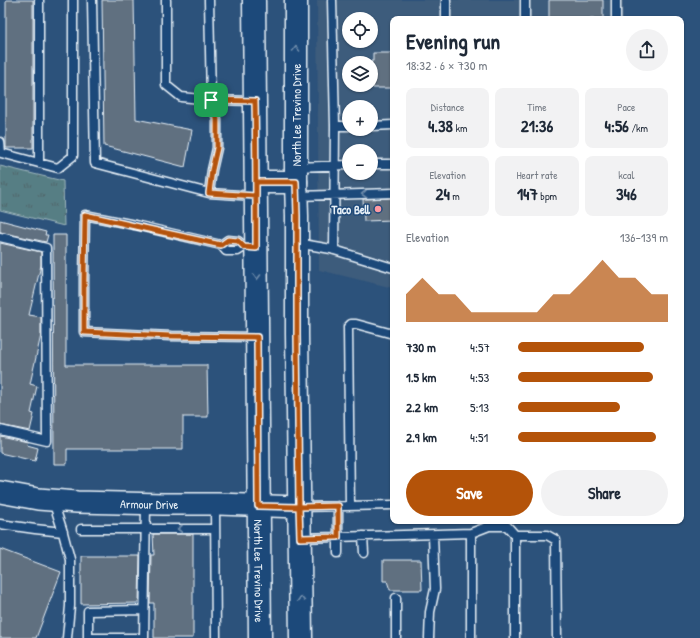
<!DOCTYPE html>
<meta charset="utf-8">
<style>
:root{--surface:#fff;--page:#f2f2f3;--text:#1f2937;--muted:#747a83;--accent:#b45309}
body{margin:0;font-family:"Patrick Hand",sans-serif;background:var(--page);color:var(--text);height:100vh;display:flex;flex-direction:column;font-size:15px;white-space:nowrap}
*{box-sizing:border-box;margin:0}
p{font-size:13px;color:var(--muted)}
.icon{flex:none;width:22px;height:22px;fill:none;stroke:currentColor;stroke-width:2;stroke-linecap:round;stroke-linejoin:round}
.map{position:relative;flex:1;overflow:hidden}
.panel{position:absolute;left:390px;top:16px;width:294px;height:508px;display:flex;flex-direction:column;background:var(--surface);border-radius:8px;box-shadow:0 1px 3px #0004}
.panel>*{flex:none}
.tools{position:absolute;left:342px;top:12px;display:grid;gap:8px}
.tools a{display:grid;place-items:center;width:36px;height:36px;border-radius:50%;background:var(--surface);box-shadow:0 1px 3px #0004;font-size:20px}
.pin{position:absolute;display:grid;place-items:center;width:34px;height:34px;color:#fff;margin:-17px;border-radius:8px;box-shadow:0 2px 6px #0006}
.round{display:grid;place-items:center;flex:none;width:42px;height:42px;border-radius:21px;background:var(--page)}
.head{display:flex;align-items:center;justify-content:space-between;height:68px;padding:0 16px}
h1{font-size:22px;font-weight:800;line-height:30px}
.metrics{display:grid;grid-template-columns:repeat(3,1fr);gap:6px;height:68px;padding:4px 16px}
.metrics div{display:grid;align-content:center;border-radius:8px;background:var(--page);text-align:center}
.metrics b{font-size:17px;font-weight:800}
.metrics small{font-size:11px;font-weight:400}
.metrics p{font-size:11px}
.chart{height:112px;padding:8px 16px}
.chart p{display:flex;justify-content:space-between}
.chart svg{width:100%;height:72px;margin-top:4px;fill:var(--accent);opacity:.7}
.button{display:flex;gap:8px;margin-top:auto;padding:8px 16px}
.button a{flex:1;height:46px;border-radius:24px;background:var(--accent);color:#fff;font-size:16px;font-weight:800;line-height:46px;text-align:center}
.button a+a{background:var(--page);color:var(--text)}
ul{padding:0 16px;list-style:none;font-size:13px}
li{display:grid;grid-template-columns:64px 48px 1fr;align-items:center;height:30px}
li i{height:10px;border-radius:5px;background:var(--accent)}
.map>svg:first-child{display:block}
</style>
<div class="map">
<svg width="700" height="638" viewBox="0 0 700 638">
<defs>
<pattern id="grass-tufts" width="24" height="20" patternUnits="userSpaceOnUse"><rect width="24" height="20" fill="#577e84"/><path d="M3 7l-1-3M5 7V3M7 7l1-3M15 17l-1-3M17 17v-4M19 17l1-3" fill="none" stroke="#4f666a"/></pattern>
</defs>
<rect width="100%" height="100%" fill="#2c527b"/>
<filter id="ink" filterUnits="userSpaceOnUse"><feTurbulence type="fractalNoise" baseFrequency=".025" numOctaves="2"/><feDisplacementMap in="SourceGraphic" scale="8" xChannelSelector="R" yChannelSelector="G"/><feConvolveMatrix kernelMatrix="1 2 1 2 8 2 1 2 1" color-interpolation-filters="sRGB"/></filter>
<g filter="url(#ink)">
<path fill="#3c5b7c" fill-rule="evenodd" d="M317 0H623V19H393V288L319 270ZM349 19H371V41H349ZM349 63H371V85H349ZM349 107H371V129H349ZM349 151H371V173H349Z"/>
<path fill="url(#grass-tufts)" stroke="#a0b8be" d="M0 166 63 181 64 226 0 210Z"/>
<path fill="#607080" stroke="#e8f1f8" d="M6 0H33V148H6Z
M102 0H134L136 119 192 130 185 167 104 146Z
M549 0H603V19H549Z
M373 53H393V88H373V82H371V61H373Z
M393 198V220L364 221 363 199Z
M0 220 46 232 45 235H48L46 242 0 232Z
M53 235H66V365H207L208 417H183V449H67V464H54Z
M0 243 41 252V265L29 315 41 317V335L30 384 37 386 31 413 34 414 30 431 0 425Z
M0 436 28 442 27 445 38 448 35 461 0 453Z
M153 534H193V638H154V603H150L151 555H154Z
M0 549 61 572 36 638H0Z
M81 556H140L139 603 81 604Z
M383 560H421L422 590H390L387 581H383Z"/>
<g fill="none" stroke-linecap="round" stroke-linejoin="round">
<defs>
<path id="service" d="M39 0V163
M92 0 95 163 209 193
M166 0V85L181 97 211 100 254 101
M209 0 211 100 217 119V148L212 170 209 193 255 196
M332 0 335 126 334 250
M446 0V19
M525 0V19
M616 0V19
M335 126H349
M371 126 393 125
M0 142 1 153 58 168 73 156V0
M371 164H393
M296 167 349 165
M298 196 393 193
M0 237 46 248 47 441 0 430
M297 243 331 249 393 268
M221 245 228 240 238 241 244 247
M256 248 244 247 238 251H226L221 245 135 225 85 215 84 280V332L171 336 256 337
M53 501 62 529 70 559V606L67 638
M215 505 216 638
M350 506 348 327 351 324H356L393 334
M300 507 393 505
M0 524 35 529 63 532
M81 529H215
M471 533 489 526H507L515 535V638
M515 535H547L556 540 557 638
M363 536 364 553
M301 538 471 533V638
M338 553V506
M396 598V638
M144 610 88 611V638H144L146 505
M429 638 430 612 435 589 433 535"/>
<g id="tertiary">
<path id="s1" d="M0 492 38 499 77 502 163 504H218L299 507"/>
</g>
<g id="secondary">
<path id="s2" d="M254 0 260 638"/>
<path d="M296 0V182L297 216V334L301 638"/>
<path d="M256 182H296"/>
</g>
</defs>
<use href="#service" stroke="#e8f1f8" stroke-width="11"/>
<use href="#tertiary" stroke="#e8f1f8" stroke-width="24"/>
<use href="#secondary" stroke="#e8f1f8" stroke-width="25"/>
<use href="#service" stroke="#1f4a7a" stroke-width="8"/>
<use href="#tertiary" stroke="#1f4a7a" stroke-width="21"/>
<use href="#secondary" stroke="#1f4a7a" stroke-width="22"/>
</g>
<defs><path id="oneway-chevron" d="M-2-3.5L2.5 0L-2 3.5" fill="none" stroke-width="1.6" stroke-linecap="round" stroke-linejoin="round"/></defs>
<g stroke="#6f8dac">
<use href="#oneway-chevron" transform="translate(296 49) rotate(-90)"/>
<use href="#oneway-chevron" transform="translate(364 194) rotate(178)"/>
<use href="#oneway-chevron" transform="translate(257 277) rotate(90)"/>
<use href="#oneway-chevron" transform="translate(180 529) rotate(180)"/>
<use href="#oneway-chevron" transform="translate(301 599) rotate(-91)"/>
</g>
</g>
<g fill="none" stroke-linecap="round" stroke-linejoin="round" filter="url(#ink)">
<defs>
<path id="route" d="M211 100 255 101C256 150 256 199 256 248L244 247 238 241 228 240 221 245 85 215 84 280V332L171 336 257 337 258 506 299 507 300 538 338 537V506L299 507 297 334V216L296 182H256V196L209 193 212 170 217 148V119L211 100"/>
</defs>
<use href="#route" stroke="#fff" stroke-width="8"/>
<use href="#route" stroke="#b45309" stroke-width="5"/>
</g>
<circle fill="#ff9aa2" stroke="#1f4a7a" stroke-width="1.5" cx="378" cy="209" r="4"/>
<g text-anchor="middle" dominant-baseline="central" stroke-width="3" stroke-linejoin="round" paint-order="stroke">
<g font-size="12" fill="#e8f1f8" stroke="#1f4a7a">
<text transform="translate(296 115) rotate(-90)">North Lee Trevino Drive</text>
<text stroke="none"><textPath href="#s1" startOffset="150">Armour Drive</textPath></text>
<text stroke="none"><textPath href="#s2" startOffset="571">North Lee Trevino Drive</textPath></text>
</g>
<g font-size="12" font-weight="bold" fill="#e8f1f8" stroke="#1f4a7a" text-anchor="end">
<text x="370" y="209">Taco Bell</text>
</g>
</g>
</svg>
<div class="tools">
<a><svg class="icon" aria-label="locate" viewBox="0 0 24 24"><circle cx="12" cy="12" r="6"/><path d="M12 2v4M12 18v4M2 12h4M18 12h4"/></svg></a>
<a><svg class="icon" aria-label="layers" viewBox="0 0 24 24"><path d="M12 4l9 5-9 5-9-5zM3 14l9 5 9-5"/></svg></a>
<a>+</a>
<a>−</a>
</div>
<div class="pin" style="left:211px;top:100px;background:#1e9e55"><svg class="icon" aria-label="arrive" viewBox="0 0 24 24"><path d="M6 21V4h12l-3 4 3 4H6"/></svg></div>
<section class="panel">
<div class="head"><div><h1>Evening run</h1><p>18:32 · 6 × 730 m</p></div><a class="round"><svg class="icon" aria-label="share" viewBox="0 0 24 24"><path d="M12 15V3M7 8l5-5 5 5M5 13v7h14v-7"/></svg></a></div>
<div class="metrics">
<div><p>Distance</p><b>4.38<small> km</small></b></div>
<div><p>Time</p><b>21:36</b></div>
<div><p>Pace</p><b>4:56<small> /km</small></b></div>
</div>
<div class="metrics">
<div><p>Elevation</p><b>24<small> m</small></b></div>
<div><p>Heart rate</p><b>147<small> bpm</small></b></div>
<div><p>kcal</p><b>346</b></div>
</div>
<div class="chart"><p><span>Elevation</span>136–139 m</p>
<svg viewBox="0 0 160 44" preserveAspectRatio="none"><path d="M0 44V27L10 17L20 27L30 27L40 38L50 38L60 38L70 38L80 38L90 27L100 27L110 17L120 6L130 17L140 17L150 27L160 27V44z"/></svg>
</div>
<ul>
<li><b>730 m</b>4:57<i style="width:84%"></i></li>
<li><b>1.5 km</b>4:53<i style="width:90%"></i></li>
<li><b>2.2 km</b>5:13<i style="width:68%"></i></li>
<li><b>2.9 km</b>4:51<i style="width:92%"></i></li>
</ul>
<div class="button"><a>Save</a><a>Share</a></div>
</section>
</div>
